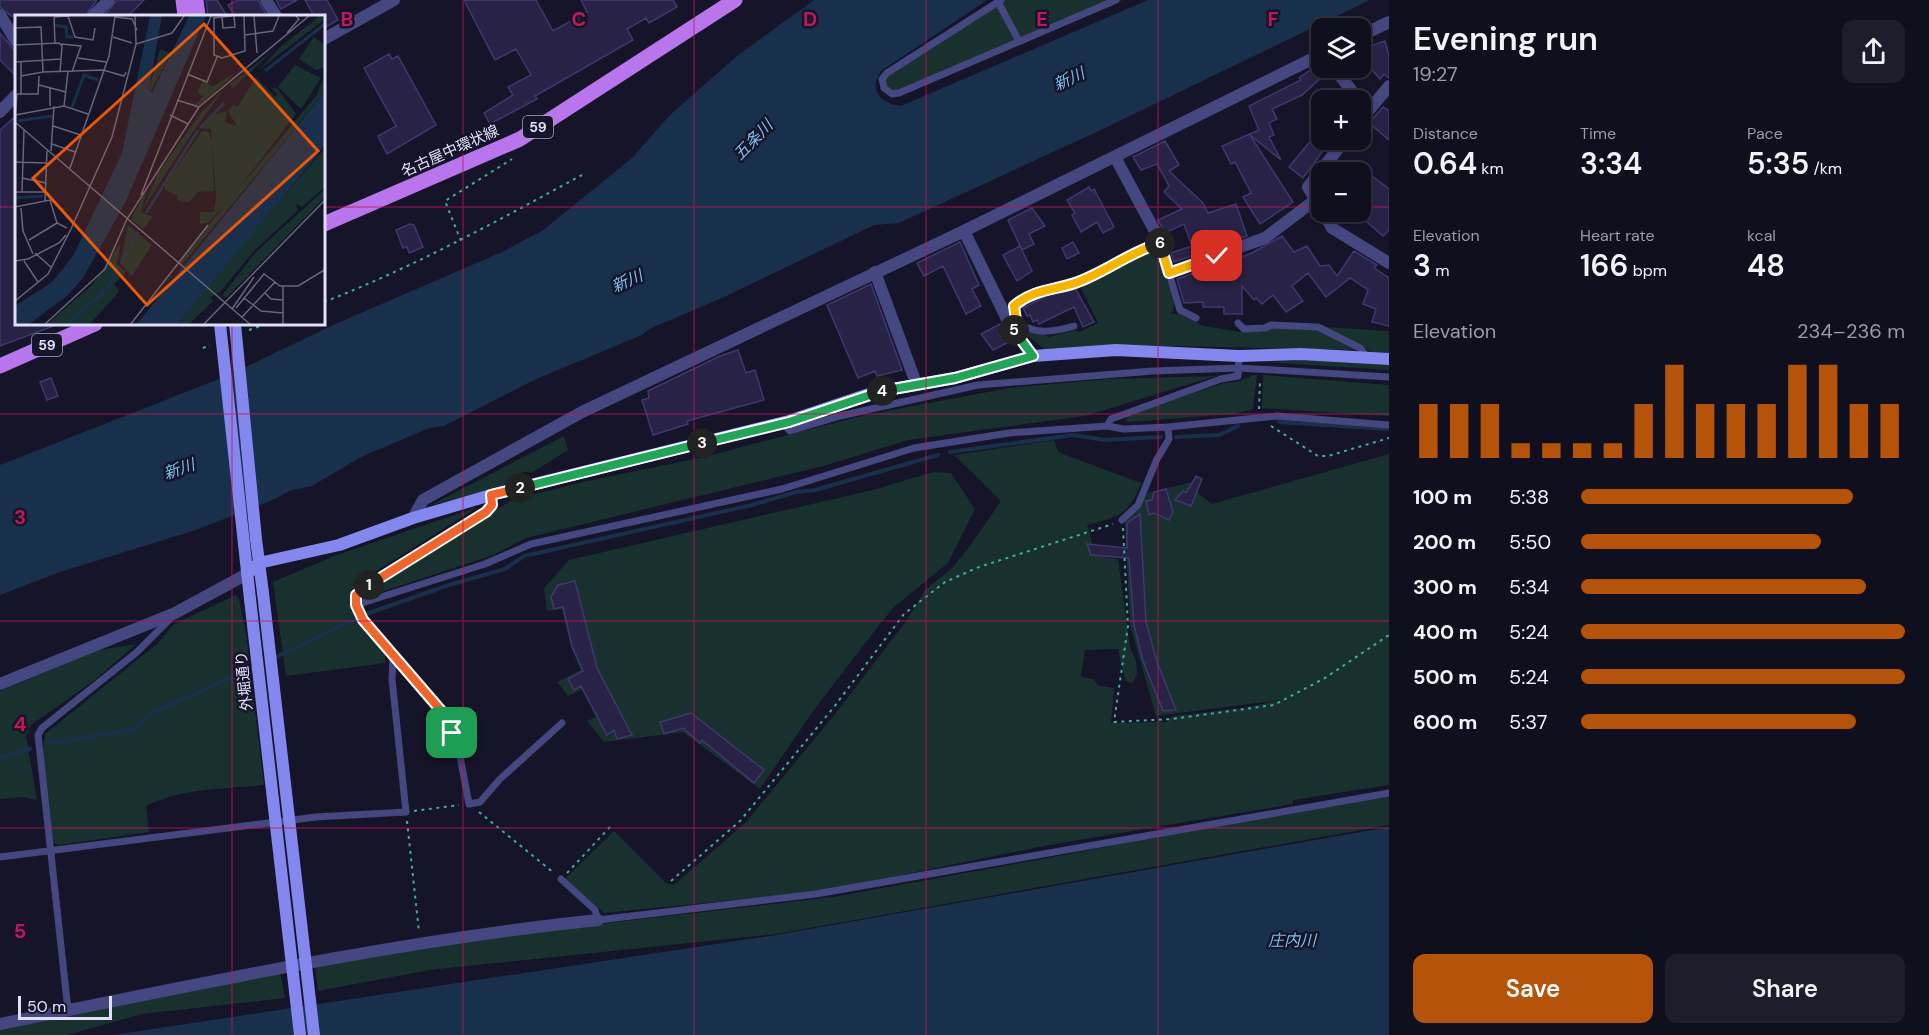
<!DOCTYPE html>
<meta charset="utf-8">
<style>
:root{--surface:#100f1e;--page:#1e1d2b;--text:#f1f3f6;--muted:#9c9ca4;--line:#302f3c;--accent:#b45309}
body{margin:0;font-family:"DM Sans","Noto Sans JP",sans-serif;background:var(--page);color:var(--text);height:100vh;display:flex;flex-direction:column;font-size:22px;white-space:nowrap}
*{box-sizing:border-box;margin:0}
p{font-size:20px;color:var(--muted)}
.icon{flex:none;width:33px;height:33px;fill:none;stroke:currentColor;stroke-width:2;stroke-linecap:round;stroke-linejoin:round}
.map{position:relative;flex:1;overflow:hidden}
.side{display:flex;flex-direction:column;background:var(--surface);width:540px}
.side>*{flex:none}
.fabs{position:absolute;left:1311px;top:18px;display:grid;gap:12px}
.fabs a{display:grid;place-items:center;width:60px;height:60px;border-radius:12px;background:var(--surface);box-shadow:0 3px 9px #0003,0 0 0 2px var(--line);font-size:30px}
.scale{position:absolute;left:18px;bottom:15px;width:94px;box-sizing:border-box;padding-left:6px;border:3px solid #e1dffb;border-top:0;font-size:16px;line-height:21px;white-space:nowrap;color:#e1dffb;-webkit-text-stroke:4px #161428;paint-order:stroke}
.pin{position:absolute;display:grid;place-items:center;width:51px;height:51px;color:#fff;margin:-26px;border-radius:12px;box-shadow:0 3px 9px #0006}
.km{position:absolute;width:30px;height:30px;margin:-15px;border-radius:50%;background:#222;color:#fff;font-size:16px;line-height:30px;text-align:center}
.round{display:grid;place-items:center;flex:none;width:63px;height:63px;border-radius:12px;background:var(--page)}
.summary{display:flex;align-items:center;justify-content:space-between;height:102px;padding:0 24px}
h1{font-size:33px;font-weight:600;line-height:45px}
.stats{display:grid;grid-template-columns:repeat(3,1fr);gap:9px;height:102px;padding:6px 24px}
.stats div{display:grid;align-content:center}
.stats b{font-size:30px;font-weight:600}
.stats small{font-size:16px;font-weight:400}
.stats p{font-size:16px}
.chart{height:168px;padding:12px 24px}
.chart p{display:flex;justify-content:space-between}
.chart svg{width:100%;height:108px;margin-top:6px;stroke:var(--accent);stroke-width:6}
.cta{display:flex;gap:12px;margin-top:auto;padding:12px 24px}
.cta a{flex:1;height:69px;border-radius:12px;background:var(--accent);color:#fff;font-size:24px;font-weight:600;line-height:69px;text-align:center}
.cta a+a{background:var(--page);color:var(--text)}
ul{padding:0 24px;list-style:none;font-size:20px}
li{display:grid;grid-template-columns:96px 72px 1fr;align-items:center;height:45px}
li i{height:15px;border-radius:8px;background:var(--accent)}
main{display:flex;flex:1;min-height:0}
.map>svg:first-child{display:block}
</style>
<main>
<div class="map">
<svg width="1389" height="1035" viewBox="0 0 1389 1035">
<rect width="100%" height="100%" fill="#161428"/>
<path fill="#18312f" d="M996 0H1123L900 95 892 97 882 90 880 77Z
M1151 250 1158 251 1175 303 1171 314H1179L1203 326 1242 332 1265 331 1271 328H1313L1355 350 1177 346 1044 349 1023 332 1026 329 1049 337 1074 330 1080 332 1098 323 1079 284Z
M1325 327 1389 331V353L1372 352Z
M1312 360 1389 365V370L1266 362Z
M1253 375H1257L1253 409 1234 414 1128 422 1126 419 1128 415 1224 383 1238 382Z
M1263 375 1389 385V416L1262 408Z
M1216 376 1085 416 908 440 827 465 526 538 493 555 372 595 370 589 512 500 583 482 704 457 865 415 1009 388 1109 379Z
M564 436 568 450 533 472H523L511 485 431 505Z
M1054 440 1058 452 1141 483C1129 515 1119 517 1087 525 1096 550 1087 556 1118 559L1130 647 1136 661 1137 675 1132 684 1125 680 1118 649 1085 650 1081 677 1093 679 1099 686 1114 688 1111 723 1167 722 1173 716 1244 708 1280 700 1156 716 1130 625 1125 522 1137 511 1147 493 1193 482 1199 494 1212 504 1389 454V785L1293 800V804L1049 845 823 891 604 913 565 879 614 831 666 883 674 885 745 823 836 713 907 620 925 590 952 568 967 550 1001 501 954 455Z
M933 472 951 473 975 509 948 563 894 607 880 624 813 711 760 789 683 732 604 742 587 721 596 717 582 690 568 696 557 682 581 670 571 647 562 609 547 611 544 588 569 560 873 490Z
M478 507 362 580 351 590 354 612 385 654V663L286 676 273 582 334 556Z
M236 595 239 599 246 634 264 785C224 789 182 788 146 806L149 832 58 845 52 841 43 751 45 734 157 644 174 624Z
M136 644 95 680 31 725 26 736 37 800 23 797 0 799V691L99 650Z
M1389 796V825L776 934 429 970 318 991 315 965 530 932 833 897 1081 852 1190 829Z
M280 972 285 998 142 1014 67 1035H0V1028Z"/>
<path fill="#18304c" d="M814 0H987L881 71C868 90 881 104 901 106L1148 0H1370L1103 129 899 223 874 225 722 298 649 329 642 335 534 380 444 426 429 428 361 457 312 486 289 491 275 499 196 530 60 572 0 595V465L229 375 333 325 502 252 542 231 632 158 670 115 737 56Z
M1389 827V1035H113L776 935Z"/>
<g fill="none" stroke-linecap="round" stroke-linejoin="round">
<path stroke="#18304c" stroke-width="4" d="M1279 422 1388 429
M1176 437 1219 435 1238 426
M950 452 1073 435 1105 440 1161 437
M366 614 449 585 505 569 524 556 752 505 796 492 815 490 938 455
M274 658 355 619
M50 743 134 730 152 713 257 666
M0 758 30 749"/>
</g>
<path fill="#282346" stroke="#3f386f" stroke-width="1.5" d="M0 0H97L85 16H11L0 7Z
M117 0H144L128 16H104Z
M206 0H217L227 16H208Z
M238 0H258L267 16H235L228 5Z
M276 0H297L281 9Z
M305 0H327L338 20 324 28V16H314Z
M464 0H536L553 31 587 12 581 0H673L677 7 649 23 646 18 627 29 633 40 535 96 537 99 490 124 484 113 513 95 508 87 531 75 516 49 495 60Z
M0 33 16 52V76L0 60Z
M1385 41 1389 56V78L1384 74 1380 79 1367 64 1369 62 1365 48Z
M389 54 392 59 398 56 436 125 387 154 378 136 396 126 364 68Z
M1316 66 1324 75 1302 95 1272 109 1277 119 1269 123 1274 135 1269 137 1281 160 1250 135 1293 202 1260 224 1243 197 1251 193 1235 162 1231 164 1222 146 1259 130 1249 106 1301 80 1299 78Z
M1383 107 1389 111V140L1369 123Z
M16 116V324L56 325 0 346V130Z
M1322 127V140H1331L1303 178 1289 167Z
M1165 141 1179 165 1169 171 1203 203 1208 213 1236 204 1247 236 1174 262 1171 253 1192 246 1184 224 1165 233 1158 220 1182 209 1164 192 1169 186 1157 164 1141 170 1133 157Z
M1360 167 1389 189V230L1383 236 1360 216Z
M1089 187 1091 191 1094 189 1114 227 1103 233 1097 222 1081 232 1072 215 1075 213 1067 200Z
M1032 208 1045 226 1029 234 1034 244 1022 250 1008 220Z
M410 224 414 225 423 247 409 253 407 247 403 248 396 230Z
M1282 236 1294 252 1307 246 1320 266 1329 265 1337 276 1354 251 1377 265 1374 268 1389 278V326L1372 322 1376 309 1363 304 1368 290 1350 278 1326 297 1308 273 1292 286 1303 301 1286 312 1273 295 1262 304 1256 298 1254 300 1242 286V314H1224V307H1203V302L1184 303 1177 279 1252 253Z
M960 242 979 285 972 289 981 306 966 314 943 266 924 276 917 263Z
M1073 242 1079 253 1067 259 1062 248Z
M1020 246 1032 271 1017 281 1003 255Z
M871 284 902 370 877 376 875 371 858 378 827 305Z
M1075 288 1094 322 1083 327 1074 307 1039 324 1037 320 1033 322 1030 315 1027 316 1023 308 1050 294Z
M1000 324 1011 341 993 350 981 334Z
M738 350 746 373 755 370 764 400 687 421 688 424 653 435 642 400 649 398 648 391 720 356Z
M51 378 58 396 47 400 40 382Z
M1196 476 1202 479 1191 506 1175 500 1183 491 1186 493Z
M1166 489 1173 512 1169 520 1154 513 1149 515 1146 501 1152 500 1154 492Z
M1140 514 1146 622 1157 662 1176 710 1163 711 1143 661 1134 625 1129 558 1091 555 1087 544 1127 548V523Z
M575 581 597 668 632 735 617 739 614 730 607 735 581 686 574 690 568 679 583 671 572 646 563 607 554 609 551 597 558 585Z
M691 713 764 770 754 783 702 740 700 743 683 728 664 734 660 722Z"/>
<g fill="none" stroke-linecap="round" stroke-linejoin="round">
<path stroke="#41ada0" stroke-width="2" stroke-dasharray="3 4.5" stroke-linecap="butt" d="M461 241 445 201 512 159
M324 302C414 267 497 221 582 175
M249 330 266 324
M203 348 210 345
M1259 409 1260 379
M1271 426 1318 456H1328L1389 438
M1123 528 1128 626 1114 722 1172 719 1274 705 1325 678 1389 635
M414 811 459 805
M479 812 554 873
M407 821 419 932
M567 873 610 827
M671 881 740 821 834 707 904 614 945 582 979 567 1113 524"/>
<path stroke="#454780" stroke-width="7" d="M1001 0 887 73 882 79 884 88 892 94 899 93 1116 0
M998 2 1019 41
M1169 273 1180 310 1196 318
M1238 323 1244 329 1265 328 1271 325 1318 327 1360 348 1367 357
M1074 326C1053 332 1034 336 1016 320L1014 306 1048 289 1074 283 1160 243
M782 423 790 431 840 416 978 385 1153 371 1239 368 1389 377
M1168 427 1277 416 1389 425
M1122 520 1138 505 1157 459 1169 439 1168 427 1124 429 1107 426 1111 419 1221 379 1238 376 1239 356
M356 605 485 564 531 544 782 489 914 448 1009 433 1107 426
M393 657 444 714 460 756 469 804 480 802 500 779 562 723
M0 857 316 817 406 812 392 679 393 657C381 641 353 617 356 595L485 512 492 505 491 495
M561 879 595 910 598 920 816 894 1389 793
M68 1010 38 735 42 728 137 652 170 619"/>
<path stroke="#454780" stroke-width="12" d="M266 0 276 16
M0 15 16 41
M93 16 109 0
M1360 36 1389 22
M324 39 394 0
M1334 68 1359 100
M0 112 16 95
M1360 121 1389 86
M1345 140 1308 187 1332 228 1389 263
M1115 157 1158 237 1169 273 1265 238 1315 200
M964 231 1010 325 1033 356
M875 272 916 383
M413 518 423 500 582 412 964 231 1322 54
M0 684 175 613 247 574
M0 1024C199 984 396 941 598 920"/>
<path stroke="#8387ee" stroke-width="12" d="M256 539 263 593
M244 544 250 599
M247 574 259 563 339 545 413 518 491 495 789 421 875 392 955 378 1033 356 1116 350 1239 356 1301 354 1389 359"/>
<path stroke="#b875ec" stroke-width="15" d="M183 0 185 16
M196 0 198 16
M324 224 520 139 735 0
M0 366 95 324"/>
<path stroke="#8387ee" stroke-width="12" d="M220 324 244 544
M235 324 256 539
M263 593 314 1035
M250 599 300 1035"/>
</g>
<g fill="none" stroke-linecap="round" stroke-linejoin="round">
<defs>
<path id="split-1" d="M369 585 356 595V605L363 620 444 714 452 733"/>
<path id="split-2" d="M369 585 486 512 492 505 491 495 520 488"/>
<path id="split-3" d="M520 488 702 443"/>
<path id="split-4" d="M702 443 789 422 882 391"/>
<path id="split-5" d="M882 391 955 378 1033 356 1014 330"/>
<path id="split-6" d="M1014 330 1019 323 1016 320 1014 306C1032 290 1054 290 1075 283 1104 273 1130 252 1160 243"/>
<path id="split-7" d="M1160 243 1169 273 1217 256"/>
</defs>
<use href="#split-1" stroke="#fff" stroke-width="12"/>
<use href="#split-2" stroke="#fff" stroke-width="12"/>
<use href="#split-3" stroke="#fff" stroke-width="12"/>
<use href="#split-4" stroke="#fff" stroke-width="12"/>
<use href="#split-5" stroke="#fff" stroke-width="12"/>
<use href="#split-6" stroke="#fff" stroke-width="12"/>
<use href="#split-7" stroke="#fff" stroke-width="12"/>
<use href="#split-1" stroke="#f0652b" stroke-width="8"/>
<use href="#split-2" stroke="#f0652b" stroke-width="8"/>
<use href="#split-3" stroke="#22a559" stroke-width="8"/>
<use href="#split-4" stroke="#22a559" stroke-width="8"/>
<use href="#split-5" stroke="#22a559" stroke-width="8"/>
<use href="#split-6" stroke="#f5b400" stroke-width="8"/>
<use href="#split-7" stroke="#f5b400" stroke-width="8"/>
</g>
<path fill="none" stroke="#c2185b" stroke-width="1.5" stroke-opacity="0.55" d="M232 0V16M463 0V1035M694 0V1035M926 0V1035M1158 0V1035M0 207H16M324 207H1322M1360 207H1389M232 324V1035M0 414H1389M0 621H1389M0 828H1389"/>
<g text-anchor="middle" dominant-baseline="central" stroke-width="5" stroke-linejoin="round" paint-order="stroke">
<g fill="#161428" stroke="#a4a2bc" stroke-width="1.5">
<rect x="523" y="116" width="30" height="22" rx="4.5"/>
<rect x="32" y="334" width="30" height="22" rx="4.5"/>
</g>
<g font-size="14" font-weight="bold" fill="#e1dffb">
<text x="538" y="127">59</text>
<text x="47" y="345">59</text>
</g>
<g font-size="15" fill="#e1dffb" stroke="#161428">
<text transform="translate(450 151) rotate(-24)">名古屋中環状線</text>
<text transform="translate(244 681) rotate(-96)">外堀通り</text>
</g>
<g font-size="16" font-style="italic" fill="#7bbfed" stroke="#161428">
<text transform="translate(1069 79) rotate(-25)">新川</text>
<text transform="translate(753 140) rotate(-46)">五条川</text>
<text transform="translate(627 281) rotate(-24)">新川</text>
<text transform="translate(179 469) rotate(-19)">新川</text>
<text x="1292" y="940">庄内川</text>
</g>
</g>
<g transform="translate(15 15)">
<rect width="310" height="310" fill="#161428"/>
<path d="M305 1 310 4 244 55 265 32ZM299 22 310 30V52L301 55 284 44ZM145 34 156 38 136 76 134 74ZM259 35 218 73 215 70V69ZM280 50 306 63 286 94 263 72ZM223 56 185 90H180L188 81 182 78 188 65 197 72ZM310 60V77L167 250 163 247 175 232 301 81ZM241 62 260 82 262 79 256 73H262L281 99 218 181 193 208 185 209V197H199L201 182 196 114 186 113 196 100 212 96 210 107 222 111 213 96 218 90 223 91ZM209 74 178 117 128 194 143 158 185 99ZM187 116 194 117 197 127 199 176 183 177 174 187 162 185 163 181 150 175V169ZM310 133V172L287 192 281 189 283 195 238 237 204 278 195 282 198 286 189 295 173 310H163L178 287ZM133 172 126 197 138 202 128 214 116 204ZM310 174V182L211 283 208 281 203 286 240 238ZM113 210 137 230 117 261 105 248ZM106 227 102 249 111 257 99 269 104 276 101 280 74 310H31L78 269Z" fill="#18312f"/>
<path d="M135 1H147L134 74 137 78 174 1H191L110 188 68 263 52 281 13 310H0V291L37 267 58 241 107 138ZM310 77V130L296 148 162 310H121Z" fill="#18304c"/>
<path fill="none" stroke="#18304c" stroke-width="3" d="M40 10 51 12 52 22H58M250 56 311 8M57 92 69 60 83 65M3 106 37 101M185 113 209 88M0 183 28 181M131 198 183 115M106 249 123 217M51 310 91 275 104 252"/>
<path fill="none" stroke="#67657c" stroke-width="1.5" d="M120 1 121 29M239 1 242 38M39 2 53 1 60 22 78 25 80 13M39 2 40 28M100 2 117 4 122 15M207 2 208 13 220 12 219 1M198 3 217 1M199 3V40L207 43 230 36 229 1M0 13 26 12 28 57 88 55 109 61 111 57M272 18 284 4 281 1M230 20 258 16 264 1M98 22 117 28M46 29 66 31 57 57M0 30 44 28 47 31 45 57M63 43 91 47M0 47 46 44M172 59 192 67 202 42M6 61 28 57M24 70 51 77M6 79H23L24 61M162 85 184 92M35 91V72M49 91 53 57M0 100 49 91 73 99M0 100 2 79H6V46M155 100 173 109M0 107 236 310M38 111 66 120M37 129 60 137M36 136 39 91M0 147 31 148M55 153 94 41 100 1M7 163 31 168M0 177H30M7 177 9 115M126 180 196 1M30 186 32 136M0 192 35 185 42 208 52 213M6 193 8 216 18 239M14 225 42 208M20 238 37 253M0 246 13 244 44 228 51 220M9 246 23 267M260 267 265 271H283L311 254M268 272V310M250 278 256 284 268 285M229 283 246 296 268 298M0 286 33 259 56 214 97 122 121 29 157 18 169 1M221 293 249 259 260 267 227 302M217 294 239 262M29 310 90 254 112 204 184 92 294 1M115 310 193 210M188 310 311 184"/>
<path fill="#e8590c" fill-opacity="0.15" stroke="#e8590c" stroke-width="3" d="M189 9 303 136 132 290 18 163Z"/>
<rect width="310" height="310" fill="none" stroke="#e1dffb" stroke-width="3"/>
</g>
<g font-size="20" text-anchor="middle" font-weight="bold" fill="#c2185b" stroke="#161428" stroke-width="5" stroke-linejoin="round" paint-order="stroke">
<text x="347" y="26">B</text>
<text x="579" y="26">C</text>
<text x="810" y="26">D</text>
<text x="1042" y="26">E</text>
<text x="1273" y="26">F</text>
<text x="20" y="524">3</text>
<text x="20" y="731">4</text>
<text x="20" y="938">5</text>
</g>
</svg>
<div class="fabs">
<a><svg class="icon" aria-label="layers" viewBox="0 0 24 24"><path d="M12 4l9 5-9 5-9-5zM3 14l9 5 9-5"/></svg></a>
<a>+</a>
<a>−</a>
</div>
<div class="scale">50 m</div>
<div class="pin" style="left:452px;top:733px;background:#1e9e55"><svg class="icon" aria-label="arrive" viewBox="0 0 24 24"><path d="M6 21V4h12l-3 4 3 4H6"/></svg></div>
<div class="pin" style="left:1217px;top:256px;background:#d93025"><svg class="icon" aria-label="check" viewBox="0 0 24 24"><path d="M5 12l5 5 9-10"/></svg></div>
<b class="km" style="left:369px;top:585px">1</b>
<b class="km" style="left:520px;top:488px">2</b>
<b class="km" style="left:702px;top:443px">3</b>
<b class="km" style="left:882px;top:391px">4</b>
<b class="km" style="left:1014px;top:330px">5</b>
<b class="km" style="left:1160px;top:243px">6</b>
</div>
<section class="side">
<div class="summary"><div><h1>Evening run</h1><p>19:27</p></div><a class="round"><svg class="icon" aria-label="share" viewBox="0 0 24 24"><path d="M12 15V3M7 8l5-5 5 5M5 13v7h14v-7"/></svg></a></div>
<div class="stats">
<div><p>Distance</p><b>0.64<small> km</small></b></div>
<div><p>Time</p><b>3:34</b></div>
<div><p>Pace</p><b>5:35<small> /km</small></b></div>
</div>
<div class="stats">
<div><p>Elevation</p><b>3<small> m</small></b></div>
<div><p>Heart rate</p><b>166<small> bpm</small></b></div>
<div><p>kcal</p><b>48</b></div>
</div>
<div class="chart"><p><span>Elevation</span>234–236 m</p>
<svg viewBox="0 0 160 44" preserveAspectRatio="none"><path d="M5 44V22M15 44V22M25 44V22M35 44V38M45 44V38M55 44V38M65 44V38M75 44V22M85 44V6M95 44V22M105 44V22M115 44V22M125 44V6M135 44V6M145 44V22M155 44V22"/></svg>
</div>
<ul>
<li><b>100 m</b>5:38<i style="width:84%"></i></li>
<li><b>200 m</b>5:50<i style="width:74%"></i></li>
<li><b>300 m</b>5:34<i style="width:88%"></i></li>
<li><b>400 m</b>5:24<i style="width:100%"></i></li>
<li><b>500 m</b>5:24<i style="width:100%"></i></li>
<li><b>600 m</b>5:37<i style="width:85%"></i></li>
</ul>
<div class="cta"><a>Save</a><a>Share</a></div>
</section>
</main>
